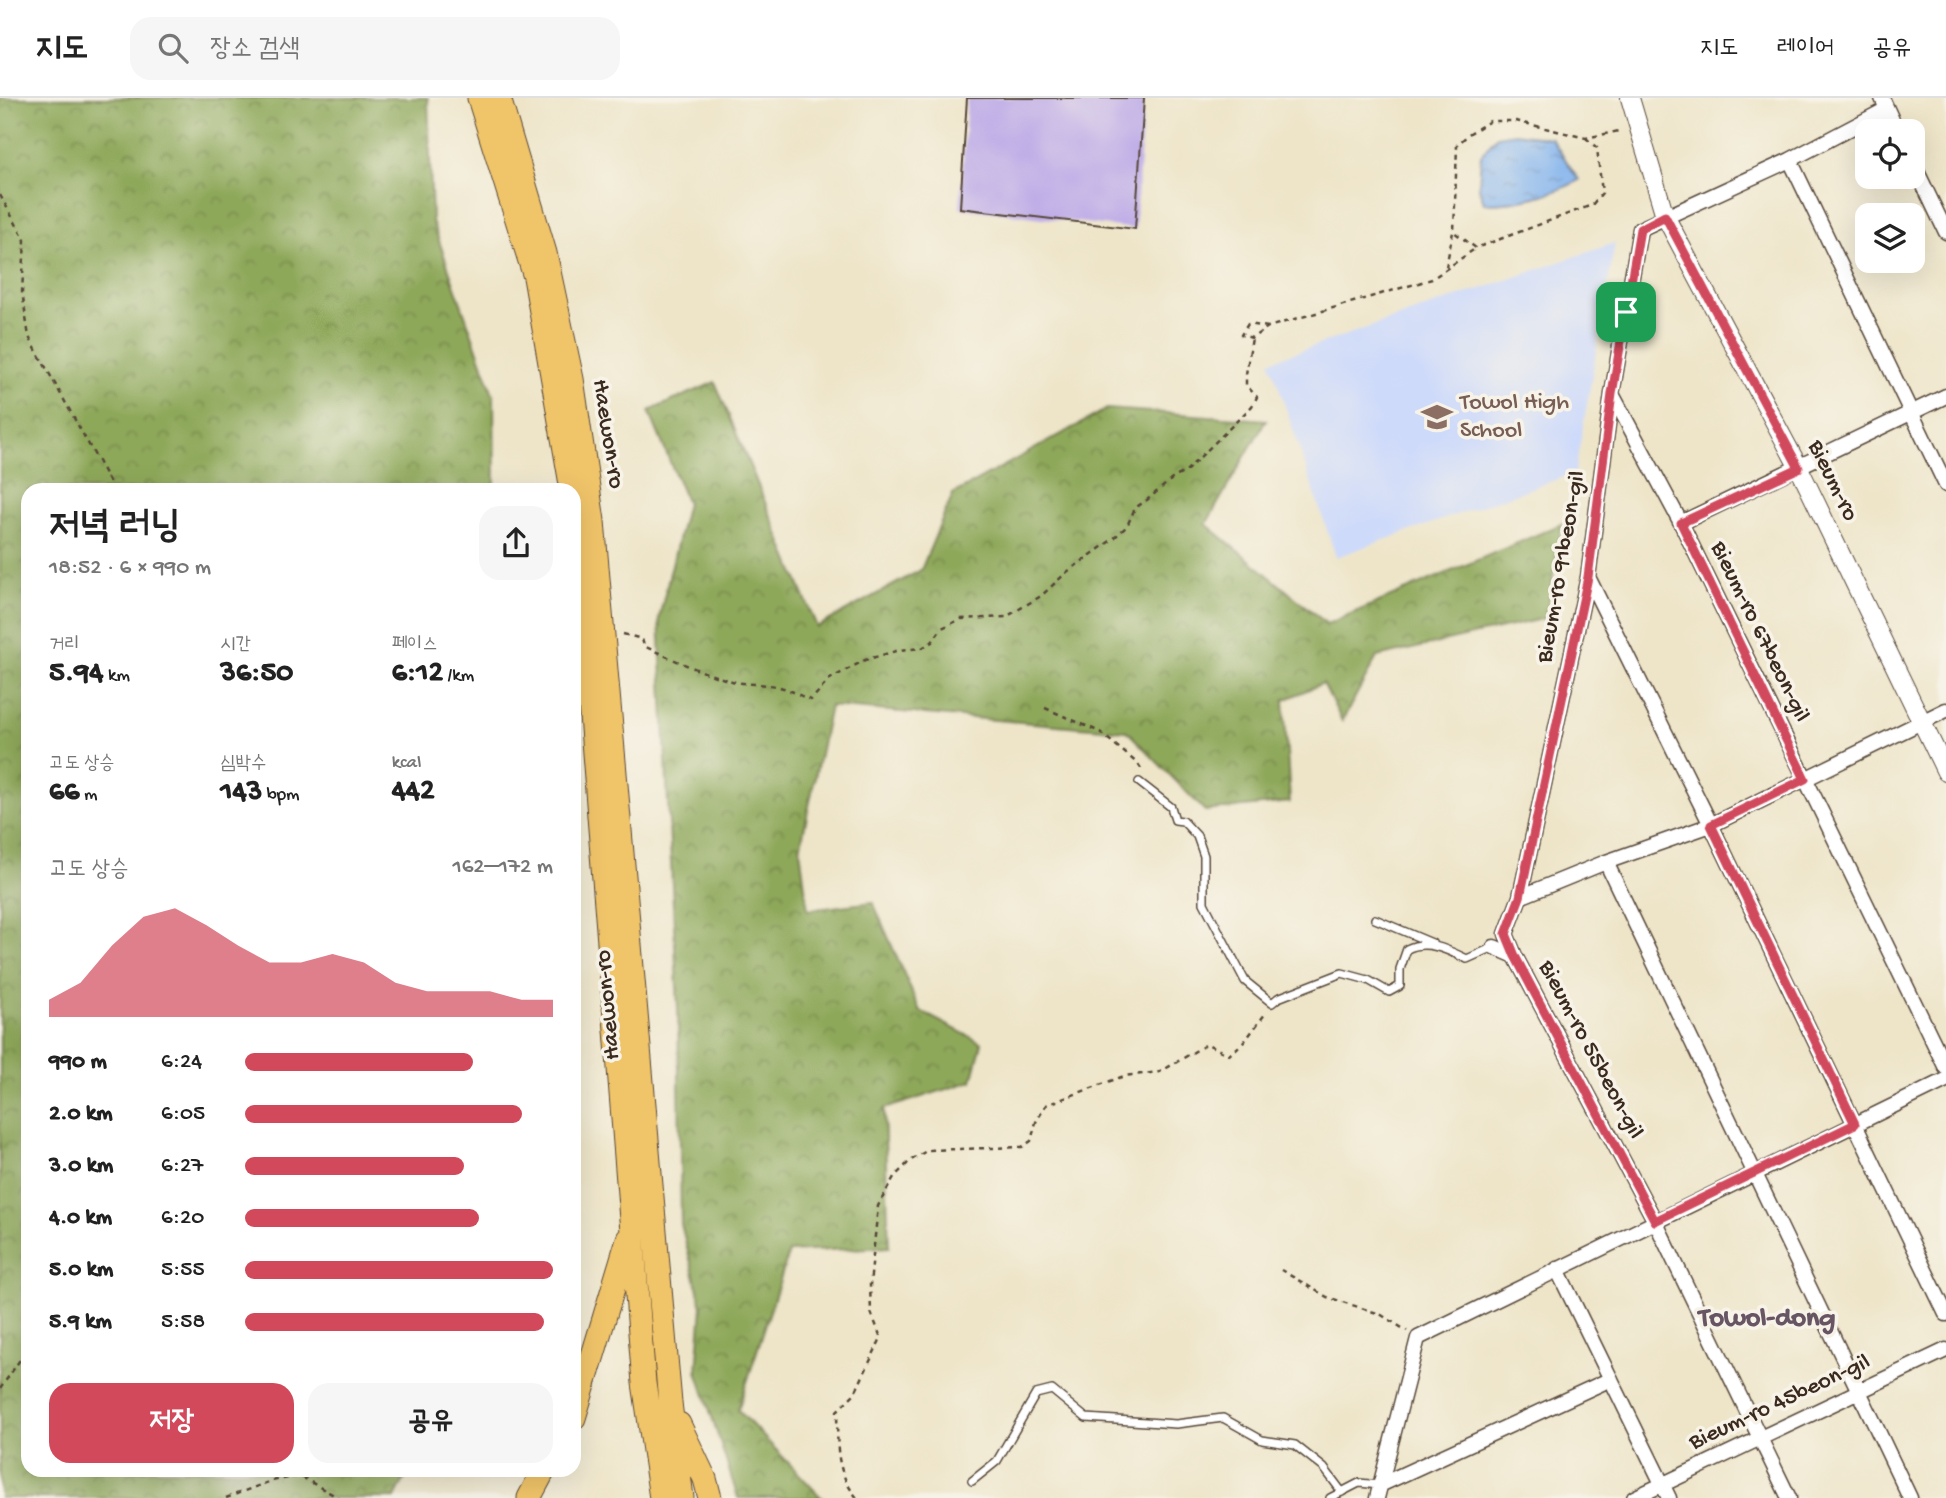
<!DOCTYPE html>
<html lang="ko">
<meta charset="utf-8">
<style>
:root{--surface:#fff;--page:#f6f6f6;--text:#222;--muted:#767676;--line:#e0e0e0;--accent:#d1495b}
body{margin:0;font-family:"Gochi Hand","Poor Story",sans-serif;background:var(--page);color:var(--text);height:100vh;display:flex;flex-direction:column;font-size:26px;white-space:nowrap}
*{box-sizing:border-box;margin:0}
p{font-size:23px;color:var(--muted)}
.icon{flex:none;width:38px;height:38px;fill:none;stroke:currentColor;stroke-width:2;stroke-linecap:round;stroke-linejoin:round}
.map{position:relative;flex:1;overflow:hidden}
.sheet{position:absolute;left:21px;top:385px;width:560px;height:994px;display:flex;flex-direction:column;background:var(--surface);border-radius:21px;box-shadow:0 7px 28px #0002}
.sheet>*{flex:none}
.tools{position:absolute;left:1855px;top:21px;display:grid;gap:14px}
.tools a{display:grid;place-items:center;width:70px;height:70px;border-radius:14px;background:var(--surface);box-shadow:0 7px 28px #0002;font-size:35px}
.pin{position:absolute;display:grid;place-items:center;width:60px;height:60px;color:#fff;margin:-30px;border-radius:14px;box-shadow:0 4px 10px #0006}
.round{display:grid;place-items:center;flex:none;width:74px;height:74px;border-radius:21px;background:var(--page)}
.summary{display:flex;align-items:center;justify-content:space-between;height:119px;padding:0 28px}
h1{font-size:38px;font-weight:700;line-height:52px}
.stats{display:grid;grid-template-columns:repeat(3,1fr);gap:10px;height:119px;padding:7px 28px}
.stats div{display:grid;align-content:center}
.stats b{font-size:30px;font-weight:700}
.stats small{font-size:19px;font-weight:400}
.stats p{font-size:19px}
.chart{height:196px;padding:14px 28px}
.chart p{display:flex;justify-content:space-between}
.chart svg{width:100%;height:126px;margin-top:7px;fill:var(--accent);opacity:.7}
.button{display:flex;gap:14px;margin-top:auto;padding:14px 28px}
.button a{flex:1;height:80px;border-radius:21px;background:var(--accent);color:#fff;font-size:28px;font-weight:700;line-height:80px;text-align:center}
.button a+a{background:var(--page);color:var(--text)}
ul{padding:0 28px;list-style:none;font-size:23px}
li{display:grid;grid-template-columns:112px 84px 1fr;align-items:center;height:52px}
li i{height:18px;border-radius:9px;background:var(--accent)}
header{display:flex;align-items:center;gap:42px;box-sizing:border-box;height:98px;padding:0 35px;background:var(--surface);border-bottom:2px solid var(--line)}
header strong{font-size:33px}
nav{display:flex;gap:38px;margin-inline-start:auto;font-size:24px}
.search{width:490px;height:63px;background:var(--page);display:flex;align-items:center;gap:18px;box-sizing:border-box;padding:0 24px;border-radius:21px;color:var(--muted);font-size:26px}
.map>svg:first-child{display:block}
</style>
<header>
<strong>지도</strong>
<div class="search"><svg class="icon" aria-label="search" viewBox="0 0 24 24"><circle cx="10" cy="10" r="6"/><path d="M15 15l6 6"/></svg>장소 검색</div>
<nav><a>지도</a><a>레이어</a><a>공유</a></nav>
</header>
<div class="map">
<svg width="1946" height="1400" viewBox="0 0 1946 1400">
<defs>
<pattern id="forest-crowns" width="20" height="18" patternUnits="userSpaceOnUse" patternTransform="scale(1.75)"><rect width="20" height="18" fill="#8ea85a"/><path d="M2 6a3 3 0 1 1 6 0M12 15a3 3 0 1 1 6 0" fill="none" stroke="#75894a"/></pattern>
<pattern id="water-ripples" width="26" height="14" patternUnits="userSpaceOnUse" patternTransform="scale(1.75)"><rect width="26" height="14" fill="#82b3ee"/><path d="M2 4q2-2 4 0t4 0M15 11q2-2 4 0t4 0" fill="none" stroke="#6c92c0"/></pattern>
</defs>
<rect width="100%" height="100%" fill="#f7f3e8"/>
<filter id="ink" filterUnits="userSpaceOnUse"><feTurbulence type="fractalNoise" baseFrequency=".0143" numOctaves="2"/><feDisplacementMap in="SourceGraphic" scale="14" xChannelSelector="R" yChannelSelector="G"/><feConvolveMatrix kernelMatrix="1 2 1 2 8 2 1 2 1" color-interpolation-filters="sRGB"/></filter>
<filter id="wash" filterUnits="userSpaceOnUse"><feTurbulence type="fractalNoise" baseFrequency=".00686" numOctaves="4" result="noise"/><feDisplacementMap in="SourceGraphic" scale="28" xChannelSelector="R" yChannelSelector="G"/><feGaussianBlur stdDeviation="1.57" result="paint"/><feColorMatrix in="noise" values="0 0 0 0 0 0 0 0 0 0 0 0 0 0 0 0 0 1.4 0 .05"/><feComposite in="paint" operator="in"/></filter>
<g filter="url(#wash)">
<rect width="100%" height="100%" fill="#eee5c9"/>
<path fill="#cedafa" d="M1615 145 1575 375 1336 459 1270 263Z"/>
<path fill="url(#forest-crowns)" stroke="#64693c" stroke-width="2" d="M0 0H428L432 123 494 299 495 392H28V1372H409L395 1400H0Z
M715 284 817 529 921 472 953 396 1107 311 1266 322 1206 426 1327 526 1562 426 1546 520 1377 559 1342 623 1323 585 1284 602 1290 704 1205 713 1127 633 830 608 800 751 808 812 873 804 920 913 982 945 972 983 884 1011 889 1149 789 1154 738 1312 822 1400H738L697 1273 702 1208 681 1126 678 910 659 520 687 405 649 313Z"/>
<path fill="url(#water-ripples)" stroke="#5e6e86" stroke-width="2" d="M1515 35 1551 40 1579 82C1552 98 1515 105 1484 105L1479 90 1481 57 1497 38Z"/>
<g id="blocks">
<path fill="#b9a6e7" d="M967 0H1144L1135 131 960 110Z"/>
</g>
</g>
<g filter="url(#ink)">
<use href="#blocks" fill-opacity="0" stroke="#564638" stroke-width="2"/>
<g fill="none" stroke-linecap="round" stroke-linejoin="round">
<defs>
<path id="service" d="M1139 684 1171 709 1175 722 1183 723 1197 738 1204 758V805L1245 883 1272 905 1278 900 1342 875 1368 882 1389 894 1400 888V871L1407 851C1427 841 1448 852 1467 861L1494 849
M1375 821 1432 845
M972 1383 997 1363 1036 1296 1052 1292 1086 1320 1176 1326 1223 1320 1262 1342 1295 1347 1324 1370 1342 1394
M1330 1400 1359 1385 1380 1387"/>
<path id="minor" d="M1882 0 1897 33
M1790 62 1946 387
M1913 65 1946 134
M1612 296 1681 425 1946 970
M1681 425 1946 298
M1588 479 1711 727 1946 1216
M1606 764 1910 1400
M1520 799 1606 764 1711 727 1946 612
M1494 849 1515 858
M1557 1171 1669 1400
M1380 1387 1611 1281
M1377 1400 1418 1240 1946 982
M1634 1400 1946 1252
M1789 1400 1655 1123 1515 858 1506 836 1520 799 1588 479 1612 296 1640 131 1790 62 1887 11"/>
<path id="tertiary" d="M1630 0 1665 118 1799 370 1946 674"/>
<path id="trunk" d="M479 0 535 179 572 392
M499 0 545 155 572 281 593 423 670 1305 682 1400
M574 403 644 1285 661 1400
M574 1320 628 1141
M679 1326 705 1381 710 1400
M529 1400 544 1372"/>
</defs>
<use href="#service" stroke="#564638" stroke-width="10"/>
<use href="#minor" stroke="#564638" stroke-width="17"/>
<use href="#tertiary" stroke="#564638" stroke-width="20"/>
<use href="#trunk" stroke="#564638" stroke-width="25"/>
<path stroke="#564638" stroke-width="2.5" stroke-dasharray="5 5" stroke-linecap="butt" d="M1586 40 1597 50 1602 95 1592 107 1476 150 1454 134 1457 47 1470 35 1490 23H1516L1586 40 1619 33
M0 97 25 142 22 194 29 239 114 392
M1446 169 1453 134
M1268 229 1248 226 1241 237 1252 240 1268 229 1432 181 1476 150
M623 536 642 541 644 548C672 561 702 575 732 583 749 588 769 584 786 591 795 594 802 599 811 602L830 581 865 562 899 552 922 550 932 544 942 530 961 521 1006 519 1041 498 1067 474 1113 441 1127 428 1135 410 1147 402 1172 381 1186 373 1252 308 1257 299 1246 287V276L1252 240
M1045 610 1100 634 1138 666 1142 672
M1281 1172 1327 1199 1380 1216 1407 1233
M0 1291 28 1250
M226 1400 271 1383 300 1378 339 1400
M857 1400C834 1371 838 1348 837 1313L855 1295 881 1240 871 1214 870 1187 878 1108 894 1079 911 1062 928 1052 1022 1049 1031 1043 1036 1024 1046 1007 1124 978 1160 974 1207 946 1229 957 1244 944 1265 916"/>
<use href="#service" stroke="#fff" stroke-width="7"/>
<use href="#minor" stroke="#fff" stroke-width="14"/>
<use href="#tertiary" stroke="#fff" stroke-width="18"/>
<use href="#trunk" stroke="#f0c469" stroke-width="23"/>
</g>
</g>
<g fill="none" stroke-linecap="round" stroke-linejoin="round" filter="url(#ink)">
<defs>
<path id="route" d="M1665 118 1799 370 1681 425 1805 681 1711 727 1855 1026 1655 1123 1515 858 1506 836 1520 799 1588 479 1612 296 1640 131Z"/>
</defs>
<use href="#route" stroke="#fff" stroke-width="14"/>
<use href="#route" stroke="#d1495b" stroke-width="9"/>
</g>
<defs>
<symbol id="school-bare" viewBox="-9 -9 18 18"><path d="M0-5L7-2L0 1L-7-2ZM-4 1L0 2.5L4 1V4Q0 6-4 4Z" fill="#8d6e63" stroke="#f7f3e8" stroke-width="2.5" paint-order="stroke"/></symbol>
</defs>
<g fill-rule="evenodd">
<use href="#school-bare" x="1415" y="297" width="44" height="44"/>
</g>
<g text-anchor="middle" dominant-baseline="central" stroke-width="7" stroke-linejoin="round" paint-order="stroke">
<g font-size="24" fill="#785e54" stroke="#f7f3e8" text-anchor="start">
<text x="1460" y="305">Towol High<tspan x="1460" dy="28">School</tspan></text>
</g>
<g font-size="24" fill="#3b2a1e" stroke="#f7f3e8">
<text transform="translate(607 336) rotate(81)">Haewon-ro</text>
<text transform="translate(1832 383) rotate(64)">Bieum-ro</text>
<text transform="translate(1562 469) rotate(-80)">Bieum-ro 91beon-gil</text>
<text transform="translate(1759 534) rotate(64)">Bieum-ro 67beon-gil</text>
<text transform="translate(609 907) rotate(-95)">Haewon-ro</text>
<text transform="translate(1590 952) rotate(62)">Bieum-ro 55beon-gil</text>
<text transform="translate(1780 1305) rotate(-25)">Bieum-ro 45beon-gil</text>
</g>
<g font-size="28" font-weight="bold" fill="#675564" stroke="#f7f3e8">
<text x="1767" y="1221">Towol-dong</text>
</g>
</g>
</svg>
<div class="tools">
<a><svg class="icon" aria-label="locate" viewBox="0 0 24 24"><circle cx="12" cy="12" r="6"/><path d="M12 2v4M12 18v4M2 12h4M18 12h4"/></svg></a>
<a><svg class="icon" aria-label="layers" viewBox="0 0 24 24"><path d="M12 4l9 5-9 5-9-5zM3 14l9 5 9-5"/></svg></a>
</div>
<div class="pin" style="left:1626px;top:214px;background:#1e9e55"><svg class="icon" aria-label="arrive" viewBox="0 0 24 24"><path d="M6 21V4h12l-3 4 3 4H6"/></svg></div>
<section class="sheet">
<div class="summary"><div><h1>저녁 러닝</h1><p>18:52 · 6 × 990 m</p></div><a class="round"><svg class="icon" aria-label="share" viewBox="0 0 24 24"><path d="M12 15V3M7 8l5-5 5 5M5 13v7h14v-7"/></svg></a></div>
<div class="stats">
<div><p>거리</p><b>5.94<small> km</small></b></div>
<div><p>시간</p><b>36:50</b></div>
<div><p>페이스</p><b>6:12<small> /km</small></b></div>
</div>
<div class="stats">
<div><p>고도 상승</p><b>66<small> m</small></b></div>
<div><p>심박수</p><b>143<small> bpm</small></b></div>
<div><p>kcal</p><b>442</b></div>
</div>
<div class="chart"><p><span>고도 상승</span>162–172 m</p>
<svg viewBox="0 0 160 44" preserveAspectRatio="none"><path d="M0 44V38L10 32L20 19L30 9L40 6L50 12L60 19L70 25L80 25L90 22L100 25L110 32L120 35L130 35L140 35L150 38L160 38V44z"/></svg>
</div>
<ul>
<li><b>990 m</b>6:24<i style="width:74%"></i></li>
<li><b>2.0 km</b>6:05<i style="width:90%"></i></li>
<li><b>3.0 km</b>6:27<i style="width:71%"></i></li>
<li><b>4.0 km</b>6:20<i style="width:76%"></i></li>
<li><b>5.0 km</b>5:55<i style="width:100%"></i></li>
<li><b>5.9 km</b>5:58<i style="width:97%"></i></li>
</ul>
<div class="button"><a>저장</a><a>공유</a></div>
</section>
</div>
